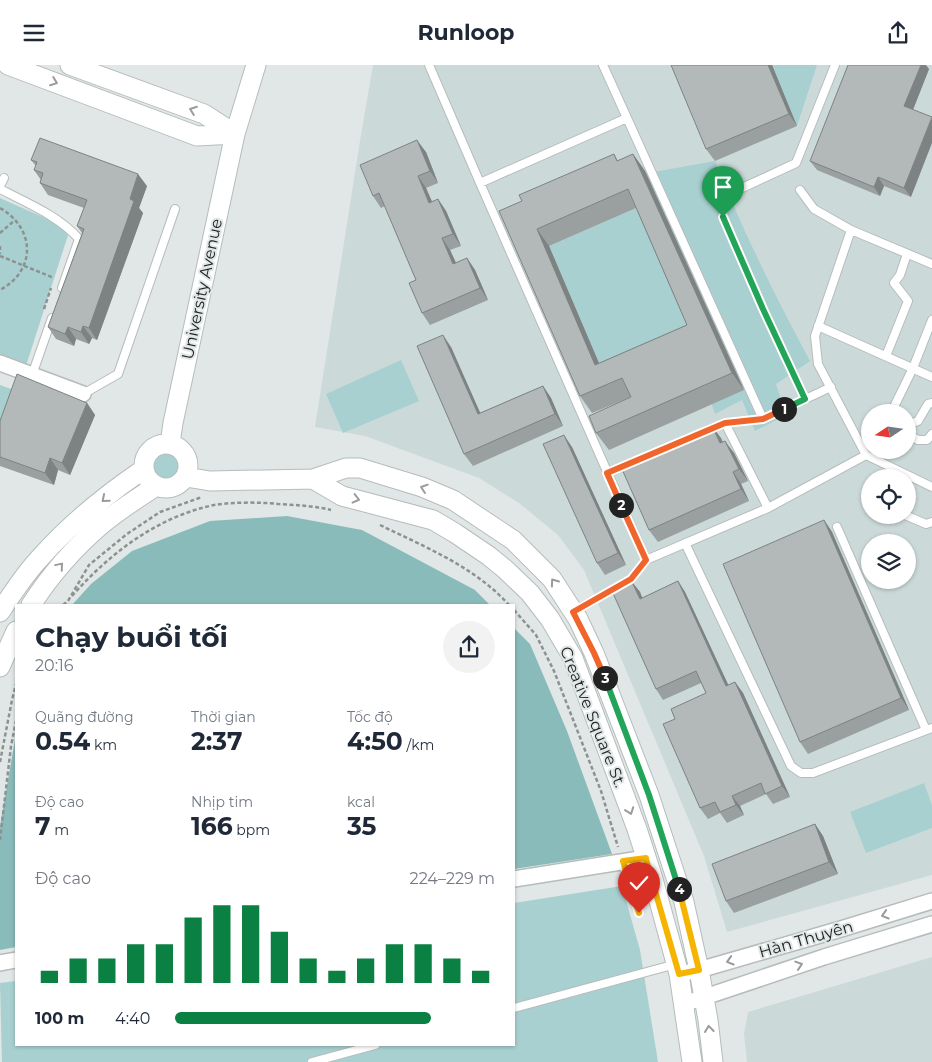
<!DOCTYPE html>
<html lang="vi">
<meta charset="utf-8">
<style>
:root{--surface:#fff;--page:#f2f2f3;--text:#1f2937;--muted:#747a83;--accent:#0b8043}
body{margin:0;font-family:Montserrat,sans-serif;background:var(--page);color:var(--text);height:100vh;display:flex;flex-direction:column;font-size:19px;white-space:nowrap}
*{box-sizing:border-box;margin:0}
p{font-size:16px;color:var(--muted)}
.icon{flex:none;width:28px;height:28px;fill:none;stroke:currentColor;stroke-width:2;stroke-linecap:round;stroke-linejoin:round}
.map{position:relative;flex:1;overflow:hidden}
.sheet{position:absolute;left:15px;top:539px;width:500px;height:442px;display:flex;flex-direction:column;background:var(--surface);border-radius:0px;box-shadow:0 1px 4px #0004}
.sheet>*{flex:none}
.needle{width:32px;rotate:257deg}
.controls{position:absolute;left:861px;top:339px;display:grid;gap:10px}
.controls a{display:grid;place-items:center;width:55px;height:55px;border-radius:50%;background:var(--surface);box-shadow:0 1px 4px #0004;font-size:25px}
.pin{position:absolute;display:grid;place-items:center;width:42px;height:42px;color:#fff;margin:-51px -21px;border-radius:50% 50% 50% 0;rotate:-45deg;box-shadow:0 0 5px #0007}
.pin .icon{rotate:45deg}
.km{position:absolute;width:25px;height:25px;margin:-12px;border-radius:50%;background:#222;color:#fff;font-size:14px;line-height:25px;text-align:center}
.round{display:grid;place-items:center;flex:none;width:52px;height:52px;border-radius:26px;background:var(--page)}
.headline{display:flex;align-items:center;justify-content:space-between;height:85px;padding:0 20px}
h1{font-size:28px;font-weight:700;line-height:38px}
.figures{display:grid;grid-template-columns:repeat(3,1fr);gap:8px;height:85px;padding:5px 20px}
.figures div{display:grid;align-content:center}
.figures b{font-size:25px;font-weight:700}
.figures small{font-size:14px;font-weight:400}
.figures p{font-size:14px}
.chart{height:140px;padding:10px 20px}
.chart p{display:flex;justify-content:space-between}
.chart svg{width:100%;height:90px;margin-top:5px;stroke:var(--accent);stroke-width:6}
ul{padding:0 20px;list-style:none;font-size:16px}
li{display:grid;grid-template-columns:80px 60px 1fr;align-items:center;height:38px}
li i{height:12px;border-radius:6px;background:var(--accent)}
header{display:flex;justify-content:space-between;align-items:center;height:65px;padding:0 20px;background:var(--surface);font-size:22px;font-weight:700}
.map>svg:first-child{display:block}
</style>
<header><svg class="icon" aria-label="menu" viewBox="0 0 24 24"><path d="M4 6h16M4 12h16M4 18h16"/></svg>Runloop<svg class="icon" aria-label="share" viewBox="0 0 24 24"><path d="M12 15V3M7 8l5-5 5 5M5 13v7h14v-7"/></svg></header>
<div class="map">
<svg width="932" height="997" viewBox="0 0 932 997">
<rect width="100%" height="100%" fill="#e0e7e6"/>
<path fill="#cbdad9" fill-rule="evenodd" d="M373 0H932V810L727 867 704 791 584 505 558 470 519 438 479 413 365 371 315 362 360 76ZM870 348H908V385H870ZM870 412H908V450H870ZM870 478H908V515H870Z
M932 892V997H747L744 969 748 947Z"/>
<path fill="#a9d0d0" d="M772 0H817L797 61Z
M715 96C742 164 775 231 810 296L776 319 786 350 755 366 742 335 715 349 705 319 699 278 607 317 549 181 636 143 620 113Z
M0 133 70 164 24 307 0 298Z
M401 295 419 336 343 368 326 329Z
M0 320 22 328 0 391Z
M151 401a16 16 0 1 1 32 0a16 16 0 1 1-32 0Z
M924 718 932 740V763L866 788 850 747Z
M622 821 640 885 658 997H2L0 918 16 916V980H514V838Z"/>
<path fill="#8abbbb" d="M287 451 362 465 475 525 490 540H72L91 519 132 486 210 456Z
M514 563 530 579 567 666 612 789 514 804Z
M16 669V882L0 885V761Z"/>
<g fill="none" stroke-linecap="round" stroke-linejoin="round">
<defs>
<path id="service" d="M429 0 480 118 627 53 603 0
M627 53 763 354
M480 118 646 495 768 443 866 390
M0 121 4 113
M0 124C27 138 59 151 79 174L62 223
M800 125 814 144 851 165
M932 199 851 165 815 271 818 299 866 390 932 422
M818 261 932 312
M886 291 908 236 894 218 900 210 907 189
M32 310 52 253
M83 329 118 309 175 144
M805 334 763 244 723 152 724 135 740 124 796 98 835 0
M891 348 913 303 932 255
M908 357 910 359 918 356 928 339 932 338
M725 358 763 354 831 322
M706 366 725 358 768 443
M908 369 918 375H927L932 369
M607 408 629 399
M905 450 926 459 932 457
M837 462 926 665
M685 478 791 701 801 708H813L932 663
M573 547 631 514 646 495
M514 943 676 899
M312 997 375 980"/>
<path id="minor" d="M0 298 83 329
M514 814 646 793
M0 898 16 895
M679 909 699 905 841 864 932 836
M684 939 824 892 932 859"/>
<path id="tertiary" d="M8 0 197 71 235 69
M70 0 204 49 235 69
M144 401a22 22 0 1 1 44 0a22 22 0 1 1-44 0Z
M170 379 173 358 235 69 256 0
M186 412 210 416 313 414 346 403H360L422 422 453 435 513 475 552 514 578 554 594 588 649 730 684 837 699 905 708 955 713 997
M313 414 342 431 433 455 455 468 489 491 506 505 530 528 550 554 573 593 637 764 653 814 679 909 692 997
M31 540C51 509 75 482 102 459 119 445 138 433 156 421
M0 547C12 529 24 510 39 494 69 460 107 429 144 404
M0 602 16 566"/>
</defs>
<use href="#service" stroke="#b6bcbc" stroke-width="10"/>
<use href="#minor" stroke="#b6bcbc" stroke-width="18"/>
<use href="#tertiary" stroke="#b6bcbc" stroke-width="21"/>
<path stroke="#8d9291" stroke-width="2.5" stroke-dasharray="4 2.5" stroke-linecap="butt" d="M0 143C35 163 37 205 0 225
M0 168 15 155
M0 181V189
M0 191 54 213
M44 244 51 223
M380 460C425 482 475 502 509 540
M72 531C110 488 157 452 214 440 232 437 260 437 278 439 297 440 314 441 331 445
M63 540 68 536 89 500 127 469 160 447 202 432
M514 545 536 570 554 606 601 726 618 782
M0 697 12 635 16 619
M0 775 11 681 16 656
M628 811 639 848"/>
<use href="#service" stroke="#fff" stroke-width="8"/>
<use href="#minor" stroke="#fff" stroke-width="15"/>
<use href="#tertiary" stroke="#fff" stroke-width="19"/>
</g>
<path fill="#9a9f9f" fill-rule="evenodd" d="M772 0 797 61 715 96 706 84Z
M929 4 913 44 911 132 884 121 880 131 817 105 810 96Z
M426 87 438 118 426 123 432 137 438 134 446 146 461 181 450 185 456 198 467 193 475 205 488 235 430 260 422 248 416 215 385 141 381 143 373 131Z
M614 89 618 96 633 89 645 106 744 325 609 385 596 368 631 332 592 348 580 331 522 136ZM636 143 687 260 599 298 549 181Z
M31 95 147 121 139 143 143 148 97 275 92 273 89 279 76 274 74 281 56 274 48 262 82 168 77 161 84 143 48 130 40 118 41 115 34 105 36 101Z
M451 282 480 348 543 321 551 333 563 361 473 401 464 389Z
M87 338 95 350 70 410 58 405 54 420 0 401V356Z
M721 373 722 377 734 388 748 416 741 419 749 436 658 477 649 465Z
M572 382 626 500 605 510 597 498Z
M824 455 832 467 909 645 808 689 800 677Z
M678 516 685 527 728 620 735 617 743 628 790 732 773 739 766 729 740 741 744 750 727 758 720 748 708 754 700 743 675 654 706 628 701 618 663 635 656 624 632 517 640 527 642 533Z
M815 759 823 771 838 809 734 848 726 836Z"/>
<path fill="#7d8282" d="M768 0H772L797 61 789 49Z
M921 0H926L929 4 911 50 904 41Z
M932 52V78L911 132 904 123Z
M417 75 426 87 438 118 430 106Z
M633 89 645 106 744 325 732 308Z
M138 109 147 121 139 143 143 148 97 275 89 263 130 134Z
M418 111 426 123 438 150 429 138Z
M878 112 884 121 880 131 874 122Z
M438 134 446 146 461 181 453 169Z
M537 164 549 181 607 317 595 300Z
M442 173 450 185 462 211 453 199Z
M467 193 475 205 488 235 480 223Z
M83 261 92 273 89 279 81 267Z
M68 262 76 274 74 281 65 269Z
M443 270 451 282 486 361 478 349Z
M543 321 551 333 563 361 555 349Z
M87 338 95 350 70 410 62 398Z
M712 361 721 373 728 390 720 378Z
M564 370 572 382 626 500 618 488Z
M725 376 734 388 748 416 739 404Z
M50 393 58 405 54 420 45 408Z
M733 407 741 419 749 436 741 424Z
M824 455 832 467 909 645 901 633Z
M678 516 685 527 734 632 726 621Z
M632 517 640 527 647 545 640 534Z
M735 617 743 628 790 732 782 721Z
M732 731 740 741 744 750 736 740Z
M815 759 823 771 838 809 829 797Z"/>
<path fill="#b3b9b9" stroke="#7d8282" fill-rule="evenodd" d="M671 0H768L789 49 706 84Z
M848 0H921L904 41 932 52 904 123 878 112 874 122 810 96Z
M40 73 138 109 130 134 134 136 89 263 83 261 81 267 68 262 65 269 48 262 84 164 77 161 87 135 40 118 43 108 34 105 37 97 31 95Z
M417 75 430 106 418 111 429 138 438 134 453 169 442 173 453 199 467 193 480 223 422 248 409 218 416 215 379 128 373 131 360 100Z
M614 89 617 96 633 89 732 308 596 368 589 351 631 332 622 313 580 331 499 146 522 136 519 130ZM628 124 687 260 595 300 537 164Z
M443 270 478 349 543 321 555 349 464 389 417 281Z
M17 309 87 338 62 398 50 393 45 408 0 392V356Z
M712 361 720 378 725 376 739 404 733 407 741 424 649 465 621 402Z
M564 370 618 488 597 498 543 379Z
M824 455 901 633 800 677 723 499Z
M678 516 726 621 735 617 782 721 765 729 761 718 732 731 736 740 720 747 715 737 700 743 663 659 675 654 671 644 706 628 696 606 656 624 612 526 632 517 640 534Z
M815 759 829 797 726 836 712 799Z"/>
<defs><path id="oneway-chevron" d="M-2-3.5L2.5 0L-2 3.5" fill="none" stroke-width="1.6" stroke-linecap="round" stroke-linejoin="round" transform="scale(1.25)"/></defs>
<g stroke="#9a9b9b">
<use href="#oneway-chevron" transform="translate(54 17) rotate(21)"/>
<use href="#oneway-chevron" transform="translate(193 45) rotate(-160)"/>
<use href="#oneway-chevron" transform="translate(424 423) rotate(-161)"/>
<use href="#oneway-chevron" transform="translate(105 434) rotate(140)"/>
<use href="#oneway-chevron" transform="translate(356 434) rotate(14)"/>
<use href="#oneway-chevron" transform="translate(60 501) rotate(-50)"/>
<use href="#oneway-chevron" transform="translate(554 517) rotate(-126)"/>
<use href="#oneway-chevron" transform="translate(630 746) rotate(70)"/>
<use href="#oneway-chevron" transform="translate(885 850) rotate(163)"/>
<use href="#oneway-chevron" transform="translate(730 896) rotate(164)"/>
<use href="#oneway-chevron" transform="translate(799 900) rotate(-18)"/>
<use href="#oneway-chevron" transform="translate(709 964) rotate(-97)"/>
</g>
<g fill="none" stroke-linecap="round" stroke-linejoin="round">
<defs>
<path id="split-1" d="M723 152 763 244 805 334 784 344"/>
<path id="split-2" d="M621 440 607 408 725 358 763 354 784 344"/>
<path id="split-3" d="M605 613 594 588 573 547 631 514 646 495 621 440"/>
<path id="split-4" d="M605 613 649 730 679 824"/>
<path id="split-5" d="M646 794 679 909 699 905 679 824"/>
<path id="split-6" d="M639 848 623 796 646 793V794"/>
</defs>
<use href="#split-1" stroke="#fff" stroke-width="10"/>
<use href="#split-2" stroke="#fff" stroke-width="10"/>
<use href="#split-3" stroke="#fff" stroke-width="10"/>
<use href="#split-4" stroke="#fff" stroke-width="10"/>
<use href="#split-5" stroke="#fff" stroke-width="10"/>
<use href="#split-6" stroke="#fff" stroke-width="10"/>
<use href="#split-1" stroke="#22a559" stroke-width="6"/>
<use href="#split-2" stroke="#f0652b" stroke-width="6"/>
<use href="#split-3" stroke="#f0652b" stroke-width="6"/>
<use href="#split-4" stroke="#22a559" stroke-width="6"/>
<use href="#split-5" stroke="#f5b400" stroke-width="6"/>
<use href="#split-6" stroke="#f5b400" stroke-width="6"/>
</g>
<g text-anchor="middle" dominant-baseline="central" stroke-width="4" stroke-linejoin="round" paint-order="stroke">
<g font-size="16" fill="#1e2020" stroke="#e0e7e6">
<text transform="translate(202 224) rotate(-78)">University Avenue</text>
<text transform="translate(593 652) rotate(68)">Creative Square St.</text>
<text transform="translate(806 874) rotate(-16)">Hàn Thuyên</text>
</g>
</g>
</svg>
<div class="controls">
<a><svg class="needle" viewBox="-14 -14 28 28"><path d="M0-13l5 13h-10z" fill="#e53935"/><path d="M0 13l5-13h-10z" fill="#747a83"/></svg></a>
<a><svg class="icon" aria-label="locate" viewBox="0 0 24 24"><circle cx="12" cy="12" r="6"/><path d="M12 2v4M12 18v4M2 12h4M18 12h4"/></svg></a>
<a><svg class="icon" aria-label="layers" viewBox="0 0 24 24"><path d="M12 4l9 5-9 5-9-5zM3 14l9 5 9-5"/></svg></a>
</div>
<div class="pin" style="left:723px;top:152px;background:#1e9e55"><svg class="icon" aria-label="arrive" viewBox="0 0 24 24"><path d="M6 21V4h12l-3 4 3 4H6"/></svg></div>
<div class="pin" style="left:639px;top:848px;background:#d93025"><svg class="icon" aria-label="check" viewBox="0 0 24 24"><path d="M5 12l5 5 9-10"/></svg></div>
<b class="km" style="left:784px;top:344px">1</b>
<b class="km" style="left:621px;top:440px">2</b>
<b class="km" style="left:605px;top:613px">3</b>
<b class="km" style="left:679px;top:824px">4</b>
<section class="sheet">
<div class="headline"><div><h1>Chạy buổi tối</h1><p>20:16</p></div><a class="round"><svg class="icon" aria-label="share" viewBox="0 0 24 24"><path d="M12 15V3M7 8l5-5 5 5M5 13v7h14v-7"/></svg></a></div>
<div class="figures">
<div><p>Quãng đường</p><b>0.54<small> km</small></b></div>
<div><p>Thời gian</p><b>2:37</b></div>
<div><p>Tốc độ</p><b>4:50<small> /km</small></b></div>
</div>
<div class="figures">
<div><p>Độ cao</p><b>7<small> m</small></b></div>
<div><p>Nhịp tim</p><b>166<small> bpm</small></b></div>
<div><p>kcal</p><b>35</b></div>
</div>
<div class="chart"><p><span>Độ cao</span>224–229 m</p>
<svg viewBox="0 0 160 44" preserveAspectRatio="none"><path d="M5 44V38M15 44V32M25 44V32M35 44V25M45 44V25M55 44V12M65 44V6M75 44V6M85 44V19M95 44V32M105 44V38M115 44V32M125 44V25M135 44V25M145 44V32M155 44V38"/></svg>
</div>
<ul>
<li><b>100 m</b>4:40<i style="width:80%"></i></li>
</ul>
</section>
</div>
